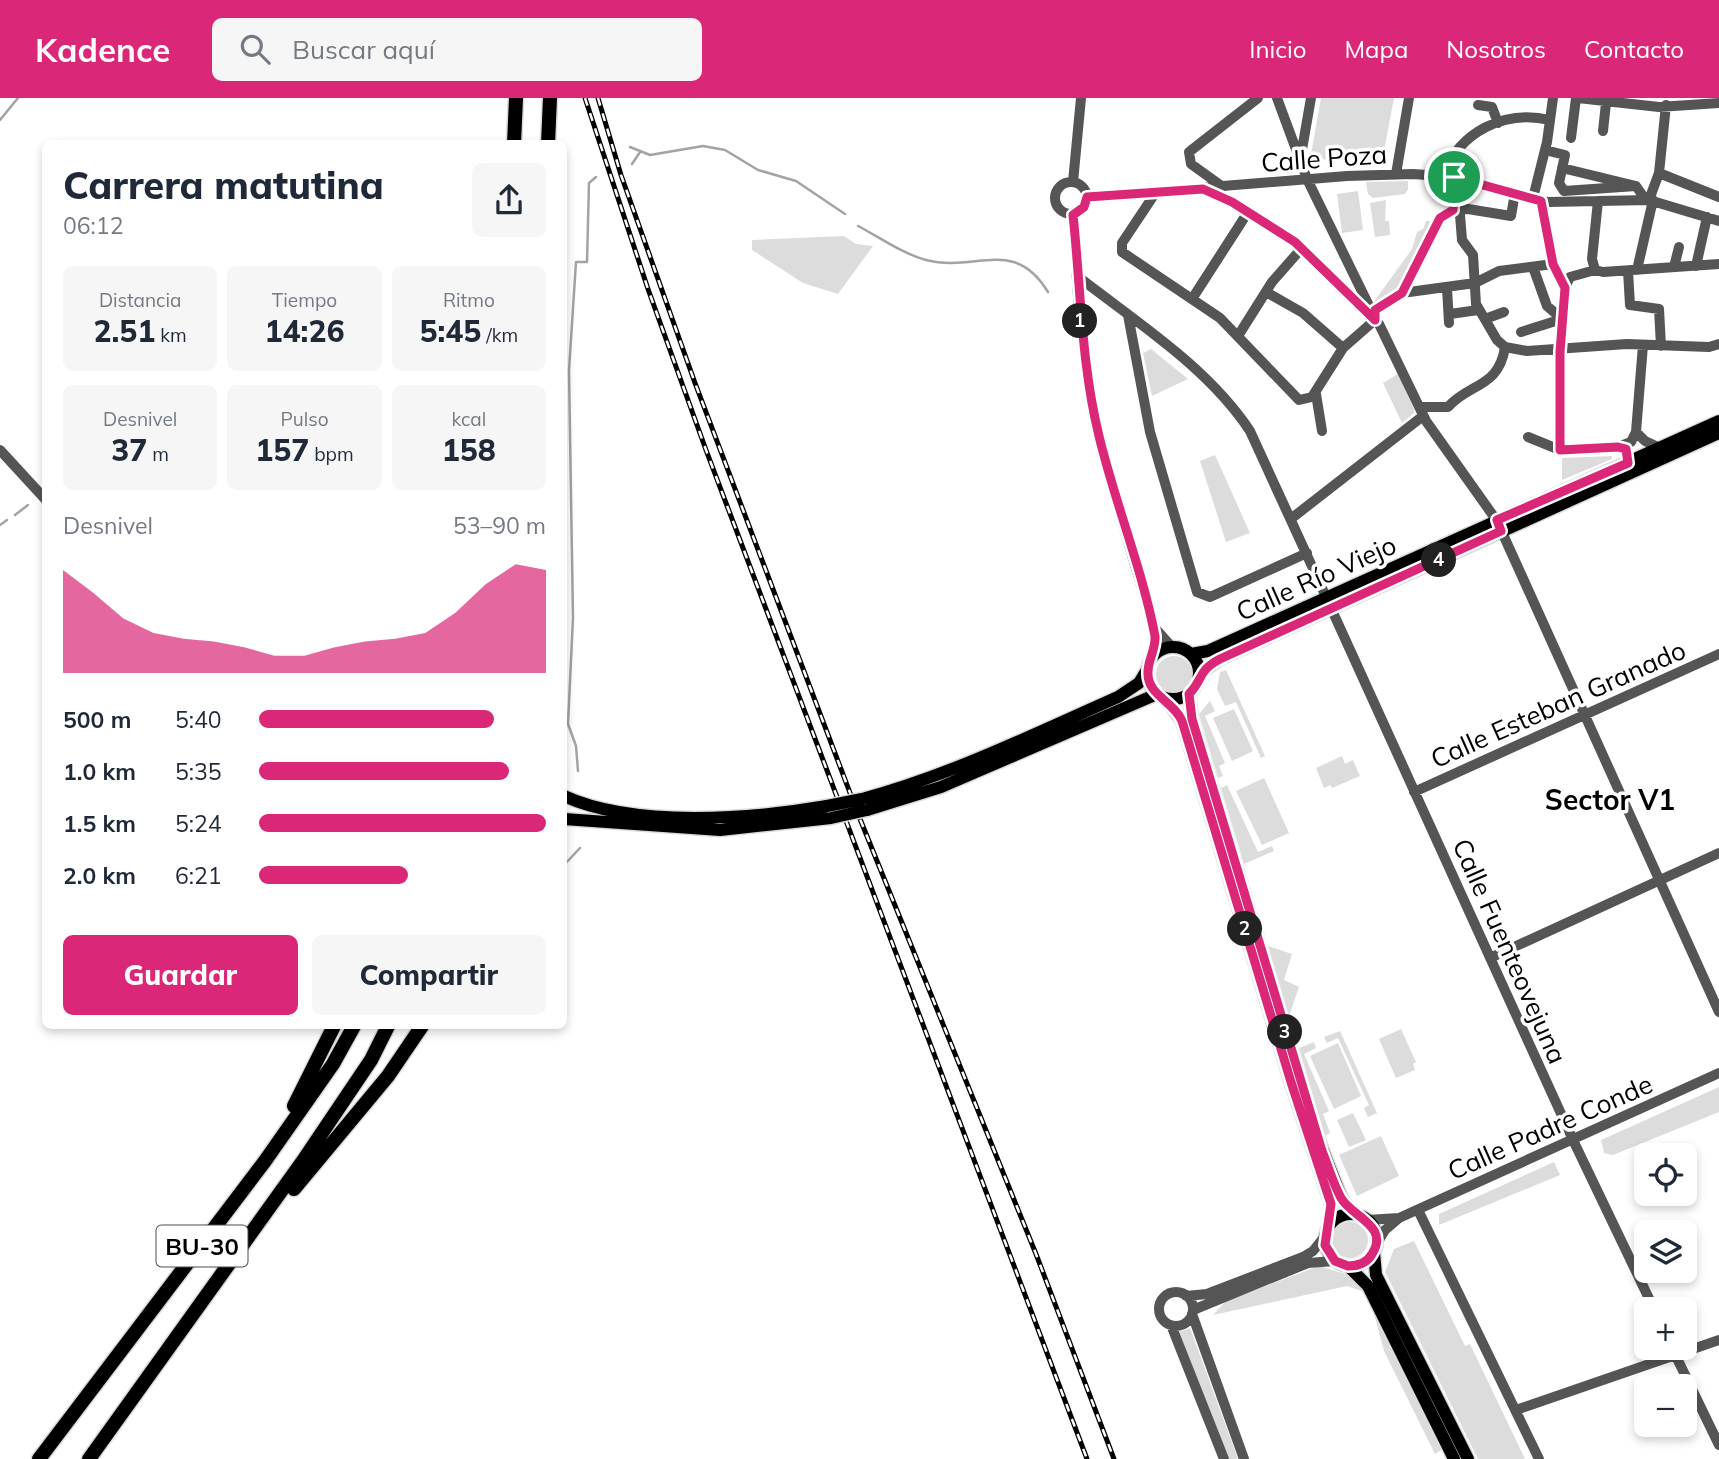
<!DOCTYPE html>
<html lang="es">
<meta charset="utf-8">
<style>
:root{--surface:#fff;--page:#f6f6f7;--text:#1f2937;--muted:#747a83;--accent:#db2777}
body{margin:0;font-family:Mulish,sans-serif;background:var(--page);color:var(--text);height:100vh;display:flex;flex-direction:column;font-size:26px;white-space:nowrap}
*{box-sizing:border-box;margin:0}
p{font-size:23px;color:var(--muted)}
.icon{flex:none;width:38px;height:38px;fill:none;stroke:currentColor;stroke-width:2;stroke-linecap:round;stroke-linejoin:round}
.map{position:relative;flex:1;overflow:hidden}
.sheet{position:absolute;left:42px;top:42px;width:525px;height:889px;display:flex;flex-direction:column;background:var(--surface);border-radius:10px;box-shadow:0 4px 10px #0003}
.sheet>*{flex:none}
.fabs{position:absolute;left:1634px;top:1045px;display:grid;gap:14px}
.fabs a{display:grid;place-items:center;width:63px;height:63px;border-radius:10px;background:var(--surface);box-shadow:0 4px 10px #0003;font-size:35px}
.pin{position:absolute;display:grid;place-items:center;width:60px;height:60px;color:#fff;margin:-30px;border:4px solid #fff;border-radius:50%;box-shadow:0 2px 7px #0007}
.km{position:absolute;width:35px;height:35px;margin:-18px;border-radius:50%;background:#222;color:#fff;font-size:19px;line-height:35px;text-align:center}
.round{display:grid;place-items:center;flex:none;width:74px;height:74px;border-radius:10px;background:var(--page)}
.summary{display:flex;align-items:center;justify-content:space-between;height:119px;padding:0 21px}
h1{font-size:38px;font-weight:800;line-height:52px}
.figures{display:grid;grid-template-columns:repeat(3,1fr);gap:10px;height:119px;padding:7px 21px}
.figures div{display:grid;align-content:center;border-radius:10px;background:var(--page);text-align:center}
.figures b{font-size:30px;font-weight:800}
.figures small{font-size:19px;font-weight:400}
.figures p{font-size:19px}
.chart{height:196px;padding:14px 21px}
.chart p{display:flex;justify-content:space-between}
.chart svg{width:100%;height:126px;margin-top:7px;fill:var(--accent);opacity:.7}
.action{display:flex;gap:14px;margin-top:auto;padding:14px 21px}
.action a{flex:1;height:80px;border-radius:10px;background:var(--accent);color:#fff;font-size:28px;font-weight:800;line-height:80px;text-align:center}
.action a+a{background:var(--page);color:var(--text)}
ul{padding:0 21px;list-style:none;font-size:23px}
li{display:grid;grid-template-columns:112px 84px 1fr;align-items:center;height:52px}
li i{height:18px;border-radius:9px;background:var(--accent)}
header{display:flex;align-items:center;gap:42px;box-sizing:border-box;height:98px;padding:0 35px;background:var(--accent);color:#fff}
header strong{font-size:33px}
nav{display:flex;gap:38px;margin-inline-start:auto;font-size:24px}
.search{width:490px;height:63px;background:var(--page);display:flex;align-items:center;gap:18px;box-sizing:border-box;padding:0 24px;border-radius:10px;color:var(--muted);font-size:26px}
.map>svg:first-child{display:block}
</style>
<header>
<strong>Kadence</strong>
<div class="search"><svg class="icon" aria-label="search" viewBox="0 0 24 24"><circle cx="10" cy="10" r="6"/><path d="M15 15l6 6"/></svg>Buscar aquí</div>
<nav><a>Inicio</a><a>Mapa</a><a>Nosotros</a><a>Contacto</a></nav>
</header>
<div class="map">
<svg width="1719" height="1361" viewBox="0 0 1719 1361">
<rect width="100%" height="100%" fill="#fff"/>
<path fill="#dcdcdc" d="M1321 0H1394L1383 59 1310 62Z
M1408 83V91L1405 96 1373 100 1368 96 1366 84Z
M1358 93 1363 132 1342 135 1337 96Z
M1386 102 1385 123H1389L1390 137 1375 139 1370 105Z
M1426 123H1433L1398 194 1375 208 1373 205 1412 151 1417 134 1423 131Z
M844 138 856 146 873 148 838 196 803 185 752 152V142Z
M1151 251 1188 281 1152 298 1143 255Z
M1398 276 1414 311V315L1402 325 1383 285Z
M1215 357 1250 435 1226 444 1200 363Z
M1612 358V361L1562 382V360Z
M1156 576a18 18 0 1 1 36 0a18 18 0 1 1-36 0Z
M1226 572 1265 658 1261 660 1236 604 1225 608 1217 591 1220 574Z
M1210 603 1215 613 1205 618 1225 665 1219 668 1223 678 1218 680 1199 616Z
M1234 611 1253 653 1232 663 1213 620Z
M1342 658 1345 666 1353 662 1360 678 1332 690 1330 687 1324 690 1316 670Z
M1264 680 1289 735 1262 747 1236 693Z
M1227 687 1258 754 1272 748 1274 753 1244 766 1221 690Z
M1268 848 1292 856 1284 882 1299 889 1289 918Z
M1401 931 1416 964 1413 966 1415 972 1396 980 1379 941Z
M1340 933 1377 1015 1368 1019 1364 1010 1369 1007 1338 940 1327 945 1324 939Z
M1314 944 1316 950 1304 956 1329 1013 1323 1016 1330 1035 1325 1038 1299 950Z
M1338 945 1361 998 1334 1011 1310 958Z
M1719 989V1014L1613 1057 1604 1055 1601 1042Z
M1353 1015 1366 1042 1349 1049 1337 1022Z
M1381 1038 1399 1078 1357 1098 1339 1057Z
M1554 1064 1560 1077 1439 1127V1116Z
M1332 1142a18 18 0 1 1 36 0a18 18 0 1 1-36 0Z
M1414 1143 1465 1248 1470 1246 1525 1361H1478L1385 1174 1394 1151Z
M1319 1168 1352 1178 1367 1195 1347 1188 1213 1217 1226 1203Z
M1371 1204 1443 1351 1435 1356 1384 1253Z
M1190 1230 1238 1361H1227L1179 1234Z"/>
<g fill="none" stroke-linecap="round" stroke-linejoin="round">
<path stroke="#a3a3a3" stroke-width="2.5" d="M0 22 18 0
M630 49 650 57 703 48 725 52 758 72 796 83 845 116
M632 66 640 54
M858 128C879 139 903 156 926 162 976 175 1014 138 1048 194
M15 417 28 407
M0 427 7 422
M578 673 576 648 568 626 573 520 569 272 576 164H587L589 85 596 79
M564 767 580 750"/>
<defs>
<path id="major" d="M1147 575a26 26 0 1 1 52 0a26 26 0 1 1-52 0Z
M1191 556 1208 553 1719 323
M1200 575 1220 561 1719 335
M1189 596 1192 621 1316 1035 1342 1101 1354 1116
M1165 600 1182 623 1292 988 1331 1106V1125
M564 698C634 730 752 721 827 708
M862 701C951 677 1034 636 1118 599L1139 585 1148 570
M867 712 941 689 1157 596
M564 721 720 732 831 720
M1325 1142a26 26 0 1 1 52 0a26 26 0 1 1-52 0Z
M1374 1154 1376 1177 1468 1361
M1348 1168 1368 1188 1454 1361"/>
<path id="highway" d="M514 46 516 0
M548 46 550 0
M294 1008 334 928
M294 1091 388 978 422 928
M39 1361 265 1063 333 966 354 928
M89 1361 305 1060 371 962 388 928"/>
</defs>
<use href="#major" stroke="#dbdbdb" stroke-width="15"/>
<use href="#highway" stroke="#dbdbdb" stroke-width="17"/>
<path stroke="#555" stroke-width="10" d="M1277 0 1307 81 1374 218
M1578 0 1659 9 1719 5
M1478 7 1492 9 1498 25
M1603 33 1606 5
M1571 40 1576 0
M1545 52 1565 57 1559 85 1564 93 1636 88
M1300 63 1311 0
M1562 70 1636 88 1645 101
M1659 75 1719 99
M1396 76 1409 0
M1443 77C1460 34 1504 11 1550 22
M1454 79 1453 112 1460 117 1462 142 1473 157 1476 206 1497 242 1505 249 1527 253 1627 246 1709 249 1719 246
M1055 100a16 16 0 1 1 32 0a16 16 0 1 1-32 0Z
M1073 84 1081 0
M1223 89 1191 66 1189 54 1258 0
M1203 91 1232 104 1295 144 1379 226 1426 323 1497 423 1719 914
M1156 94 1122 145V154L1220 220 1299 302 1312 299 1343 250 1375 222
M1087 99 1347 78 1413 76 1454 79 1548 104 1649 102 1719 123
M1533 100 1547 44 1553 0
M1649 102 1659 75 1666 7
M1541 103 1553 166 1565 190 1560 254V352
M1073 117C1077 158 1076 199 1082 240 1094 337 1124 432 1153 526L1155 543 1152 560
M1696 168 1707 119
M1533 169 1547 208 1562 221
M1674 169 1679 149
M1595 172 1592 161 1598 103
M1637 172 1653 102
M1628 173 1630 207 1659 211 1661 248
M1076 177C1136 224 1208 269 1250 333L1327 501
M1447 190 1449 225
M1565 190 1570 179 1595 172 1603 174 1719 166
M1266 194 1303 215 1343 250
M1402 195 1475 185 1499 173 1553 166
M1192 201 1248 114
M1372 215 1402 195 1439 120 1453 112 1468 111 1511 118 1515 95
M1450 216 1478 212
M1128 217 1150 334 1197 494 1210 499 1307 455
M1485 221 1504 214
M1521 234 1562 221
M1238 238 1272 184 1301 151
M1316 296 1322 333
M1419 309H1448C1469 285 1499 290 1505 249
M1636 334 1645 343 1660 350
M1528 339 1560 352 1618 349 1631 344 1636 334 1643 247
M0 352 46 402
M1292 420 1423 318
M1331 510 1573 1042 1654 1211
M1155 530 1172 549
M1414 694 1719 556
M1490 860 1719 755
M1418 1112 1539 1361
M1367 1122 1399 1120
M1376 1147 1385 1132 1399 1120 1719 975
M1159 1211a17 17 0 1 1 34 0a17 17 0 1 1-34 0Z
M1186 1198 1207 1196 1303 1159 1313 1153 1325 1138
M1193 1212 1308 1165 1335 1163
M1192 1216 1244 1361
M1171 1227 1224 1361
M1672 1250 1719 1347
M1516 1312 1719 1242"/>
<use href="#major" stroke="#000" stroke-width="12"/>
<use href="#highway" stroke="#000" stroke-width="14"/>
<defs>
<path id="rail" d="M585 0 648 191 706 352 1087 1361
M598 0 621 77 695 285 858 716 1036 1156 1114 1361"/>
</defs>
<use href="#rail" stroke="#000" stroke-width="5"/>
<use href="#rail" stroke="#fff" stroke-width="2.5" stroke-dasharray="8" stroke-linecap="butt"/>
<defs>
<path id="major-bridge" d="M827 708 862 701
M831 720 867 712"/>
</defs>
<use href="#major-bridge" stroke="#dbdbdb" stroke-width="15" stroke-linecap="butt"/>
<use href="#major-bridge" stroke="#000" stroke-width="12"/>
</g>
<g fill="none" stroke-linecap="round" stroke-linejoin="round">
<defs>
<path id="route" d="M1454 79 1541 103 1553 166 1565 190 1560 254V352L1618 349 1626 351 1628 365 1497 422 1501 433 1220 561C1197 573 1204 581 1189 596L1192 621 1322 1053C1328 1068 1333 1085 1341 1100 1352 1119 1390 1128 1372 1156 1367 1165 1358 1168 1348 1168L1335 1163 1325 1147 1331 1106 1291 984 1182 623C1174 604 1148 597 1148 576 1147 563 1156 552 1155 538 1142 470 1115 405 1099 338 1081 265 1081 191 1073 117L1084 109 1087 99 1203 91 1232 104 1295 144 1375 222V212L1402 195 1440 120 1453 112Z"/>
</defs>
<use href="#route" stroke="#fff" stroke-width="14"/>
<use href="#route" stroke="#db2777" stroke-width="9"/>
</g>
<g text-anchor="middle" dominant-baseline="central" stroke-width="7" stroke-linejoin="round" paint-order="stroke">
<rect fill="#fff" stroke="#4c4c4c" stroke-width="2" x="156.5" y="1127.5" width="91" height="41" rx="5"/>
<g font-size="24" font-weight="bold" fill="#000">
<text x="202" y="1148">BU-30</text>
</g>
<g font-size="26" fill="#000" stroke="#fff">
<text transform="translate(1324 60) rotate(-4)">Calle Poza</text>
<text transform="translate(1316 480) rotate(-24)">Calle Río Viejo</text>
<text transform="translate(1558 606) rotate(-24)">Calle Esteban Granado</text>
<text transform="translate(1510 853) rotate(66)">Calle Fuenteovejuna</text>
<text transform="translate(1550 1029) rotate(-24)">Calle Padre Conde</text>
</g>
<g font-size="28" font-weight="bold" fill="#000" stroke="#fff">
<text x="1610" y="701">Sector V1</text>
</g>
</g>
</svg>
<div class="fabs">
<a><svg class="icon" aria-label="locate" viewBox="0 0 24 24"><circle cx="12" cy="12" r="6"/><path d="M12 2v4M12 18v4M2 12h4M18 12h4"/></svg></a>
<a><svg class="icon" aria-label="layers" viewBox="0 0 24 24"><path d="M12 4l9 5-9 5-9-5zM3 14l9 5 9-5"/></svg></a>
<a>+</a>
<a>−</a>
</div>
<div class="pin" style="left:1454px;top:79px;background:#1e9e55"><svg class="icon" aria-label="arrive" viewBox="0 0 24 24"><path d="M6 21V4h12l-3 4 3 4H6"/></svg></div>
<b class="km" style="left:1080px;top:223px">1</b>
<b class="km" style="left:1245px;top:831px">2</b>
<b class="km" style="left:1285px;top:934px">3</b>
<b class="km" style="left:1439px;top:462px">4</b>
<section class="sheet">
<div class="summary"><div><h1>Carrera matutina</h1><p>06:12</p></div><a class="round"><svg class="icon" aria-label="share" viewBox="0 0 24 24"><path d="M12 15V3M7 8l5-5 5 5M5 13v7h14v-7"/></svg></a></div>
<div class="figures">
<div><p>Distancia</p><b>2.51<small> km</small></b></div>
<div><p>Tiempo</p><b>14:26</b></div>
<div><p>Ritmo</p><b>5:45<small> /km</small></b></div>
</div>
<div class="figures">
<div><p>Desnivel</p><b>37<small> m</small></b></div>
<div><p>Pulso</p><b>157<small> bpm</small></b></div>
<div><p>kcal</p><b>158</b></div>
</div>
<div class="chart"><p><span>Desnivel</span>53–90 m</p>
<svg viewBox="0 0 160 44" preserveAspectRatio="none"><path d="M0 44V8L10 16L20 25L30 30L40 32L50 33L60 35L70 38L80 38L90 35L100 33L110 32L120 30L130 23L140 13L150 6L160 8V44z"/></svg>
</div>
<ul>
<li><b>500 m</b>5:40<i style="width:82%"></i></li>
<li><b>1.0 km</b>5:35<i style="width:87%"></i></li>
<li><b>1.5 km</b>5:24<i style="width:100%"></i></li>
<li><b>2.0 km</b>6:21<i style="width:52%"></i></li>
</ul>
<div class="action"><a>Guardar</a><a>Compartir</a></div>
</section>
</div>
